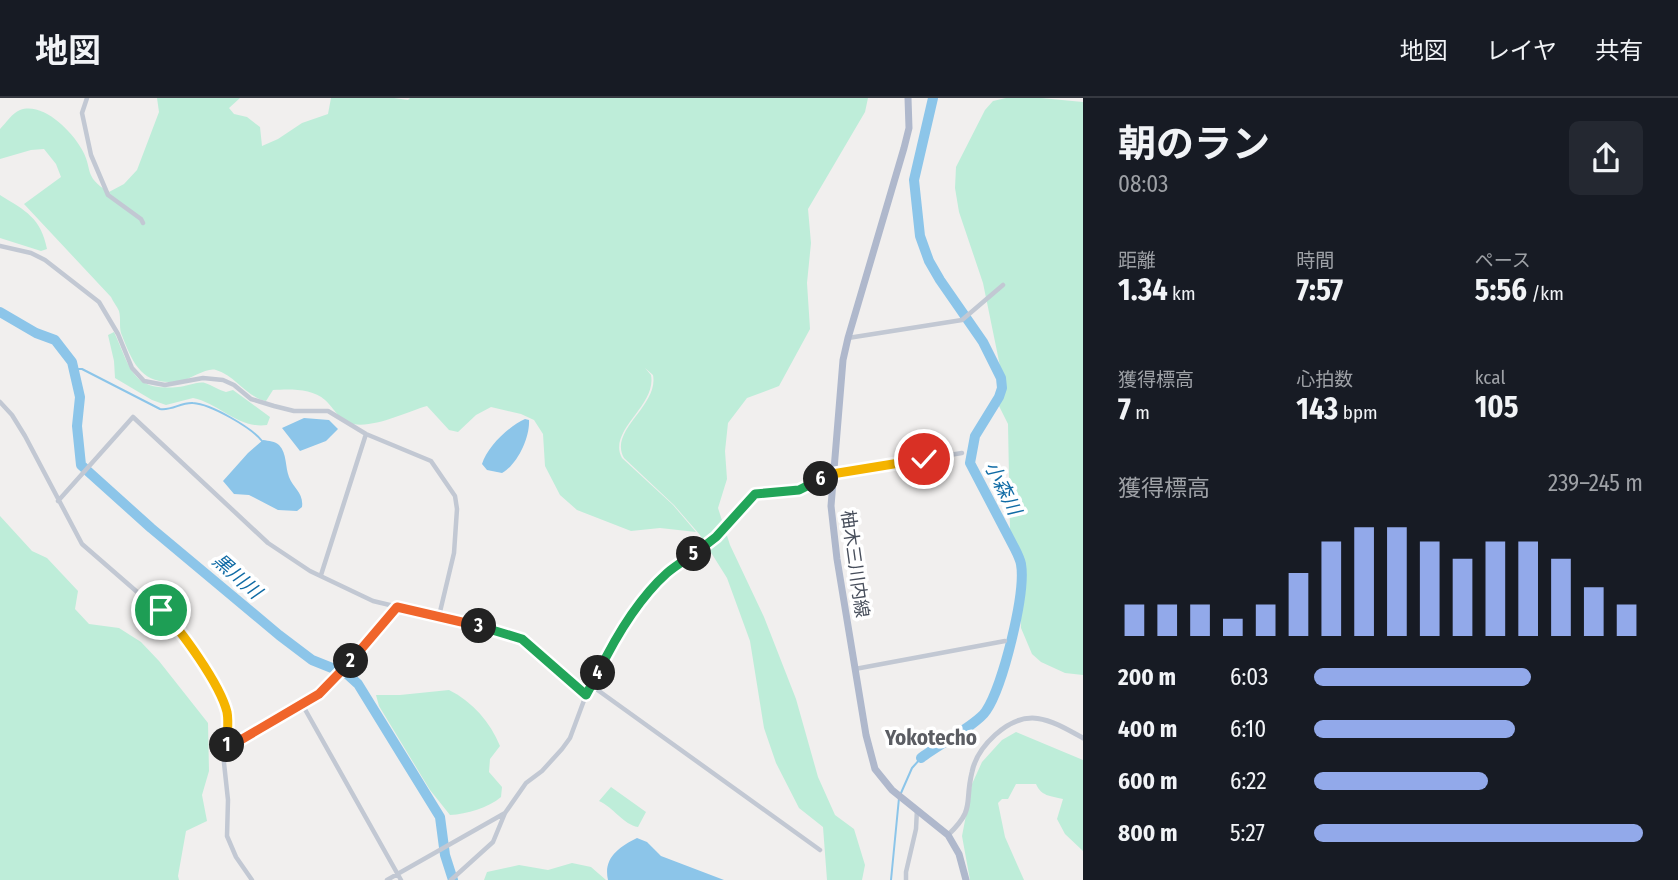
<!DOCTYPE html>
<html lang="ja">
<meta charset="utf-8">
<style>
:root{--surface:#171b24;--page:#242831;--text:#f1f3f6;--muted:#9ea1a6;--line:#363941;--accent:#92a9ea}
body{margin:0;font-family:"Fira Sans Condensed","Noto Sans JP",sans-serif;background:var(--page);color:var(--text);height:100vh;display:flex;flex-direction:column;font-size:26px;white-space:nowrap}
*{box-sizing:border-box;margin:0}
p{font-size:23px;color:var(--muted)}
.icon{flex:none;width:38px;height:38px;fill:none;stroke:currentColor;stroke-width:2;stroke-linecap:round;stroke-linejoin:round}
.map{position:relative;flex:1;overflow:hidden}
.drawer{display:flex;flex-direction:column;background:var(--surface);width:595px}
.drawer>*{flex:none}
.pin{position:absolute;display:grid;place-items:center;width:60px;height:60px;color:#fff;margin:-30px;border:4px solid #fff;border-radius:50%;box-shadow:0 2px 7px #0007}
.km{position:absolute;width:35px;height:35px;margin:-18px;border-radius:50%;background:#222;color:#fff;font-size:19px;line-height:35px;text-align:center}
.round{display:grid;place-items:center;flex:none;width:74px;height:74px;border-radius:10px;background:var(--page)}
.summary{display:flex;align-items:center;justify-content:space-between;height:119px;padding:0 35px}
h1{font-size:38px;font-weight:700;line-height:52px}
.figures{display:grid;grid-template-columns:repeat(3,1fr);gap:10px;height:119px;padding:7px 35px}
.figures div{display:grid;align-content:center}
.figures b{font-size:30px;font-weight:700}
.figures small{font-size:19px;font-weight:400}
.figures p{font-size:19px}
.chart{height:196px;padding:14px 35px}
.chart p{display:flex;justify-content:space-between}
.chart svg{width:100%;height:126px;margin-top:7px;stroke:var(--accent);stroke-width:6}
ul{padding:0 35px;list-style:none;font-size:23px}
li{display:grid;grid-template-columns:112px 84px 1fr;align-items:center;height:52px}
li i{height:18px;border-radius:9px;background:var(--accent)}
header{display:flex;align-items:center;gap:42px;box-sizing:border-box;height:98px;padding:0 35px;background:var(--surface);border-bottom:2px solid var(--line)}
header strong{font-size:33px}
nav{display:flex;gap:38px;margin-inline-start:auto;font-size:24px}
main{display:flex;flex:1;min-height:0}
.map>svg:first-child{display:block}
</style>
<header>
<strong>地図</strong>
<nav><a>地図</a><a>レイヤ</a><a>共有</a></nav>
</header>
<main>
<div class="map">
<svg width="1083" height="782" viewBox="0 0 1083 782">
<rect width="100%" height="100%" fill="#f1efee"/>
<path fill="#beedd9" d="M157 0H240L229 10 234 16 247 19 260 29 262 48 278 41 302 25 328 16 331 0H394L408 2 410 0H868L865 14 808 111 811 145 807 185 810 231 779 288 747 300 728 325 725 353 727 381 718 410 730 447 764 519 796 601 818 679 835 717 854 731 865 767 862 782H827L823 729 799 710 776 665 764 630 750 543 727 480 700 437 674 407 624 360C608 332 659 308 653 277L645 270 651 277C657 308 607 332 622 360L673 407 696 434 660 430 631 433 577 412 560 397 545 368 543 336 534 322 521 316 491 309 476 317 458 334 449 332 427 308C406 314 375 330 353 326 340 324 334 310 325 302 312 290 289 291 273 292L266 303C246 299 236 278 216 272 207 269 191 281 181 283 142 289 133 266 121 235 119 228 121 220 119 213 117 208 113 204 111 199L24 106 61 79 56 66 44 51 31 52 0 61V31C6 25 12 15 20 12 42 4 70 31 81 50 94 71 82 78 109 94L124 86 137 72 159 14Z
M1006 0H1041L1083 4V577L1065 575 1041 564 1032 556 1021 530 1019 481 1010 432 1008 326 998 306 1001 273 983 185 959 114 955 90 956 69 985 12 993 3Z
M0 97C26 113 41 120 47 151L41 153 0 140Z
M114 234C130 268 131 294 178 289 185 289 198 283 205 285 212 287 218 292 226 294L233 292 270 319 267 327C238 331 219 305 193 300L166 307 152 302 115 280 114 263 108 237Z
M0 418 32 453 47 460 78 493 75 511 89 526 119 530 141 544 159 563 208 625 209 673 202 697 207 723 186 733 178 778 179 782H0Z
M449 592C473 604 490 624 500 648L490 661 489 674 502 689 501 699C488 710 467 716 450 717L430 692 379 608 376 597H400Z
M1016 634 1083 662V753L1065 736 1057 721 1063 701C1050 698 1041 698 1036 686H1016L1008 701H1002L998 705 1005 739 1024 782H970L962 738 972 686 982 664 1002 642Z
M611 689 646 714 638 729C624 727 613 709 599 703Z
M572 765 591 769 606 782H484L487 774 519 767 548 772Z"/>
<path fill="#8cc5e9" d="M304 320 329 322 338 331 326 343 300 353 282 330Z
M525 321 529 322C530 340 517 367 502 375L487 372 482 366C487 349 509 328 525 321Z
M263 342C269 343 275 343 279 347 287 355 285 369 289 379 293 390 304 395 302 409L297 413 278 412 249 397 234 396 223 383 248 355Z
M637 740 647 744 661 758 724 782H608C603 760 619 749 637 740Z"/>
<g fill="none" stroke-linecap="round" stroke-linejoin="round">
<path stroke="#8cc5e9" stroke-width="2" d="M75 271H82L160 311C172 313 181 304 193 305 211 306 252 330 262 343
M901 695 912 670 921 660
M891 782 899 700"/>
<path stroke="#8cc5e9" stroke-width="10" d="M0 214 36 235 55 242 72 264 80 299 77 328 81 367 151 430 279 537 312 562 347 576 358 586 440 719 445 757 453 782
M921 660C936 648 978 626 986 613 1003 588 1026 495 1021 466 1020 461 1017 455 1015 451L970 365 975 338 999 299 1002 290 1001 280 983 244 940 182 929 163 920 138 914 82 933 0"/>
<path stroke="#c2c8d3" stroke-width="4.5" d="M87 0 82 15 91 57 108 97 141 121 143 125
M0 148 31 155 45 162 99 204 118 236 132 270 144 283 165 287 203 280 223 282 234 287 251 301 274 308 294 313H328L366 336 431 363 455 398 457 411 454 455 439 518
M848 240 962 222 1003 187
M0 304 12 317 25 338 82 446 174 526 208 576 227 613 224 665 228 702 227 738 236 759 252 782
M58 403 133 319 268 445 310 473 373 503 516 537 532 548 586 597
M321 477 366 336
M855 571 1005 543
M592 588 820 752
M302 606 401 782
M227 649 319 596 332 585 396 509
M387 782 505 715
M451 782 493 744 505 715 526 685 542 673 562 651 570 640 586 597 600 571 651 491 667 475 715 439 755 396 787 395 799 392 832 376 962 355
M906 782V774L916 731 917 711"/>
<path stroke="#c2c8d3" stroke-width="5" d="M948 737C976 710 964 706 972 674 975 659 984 647 995 637 1027 608 1049 621 1083 640"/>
<path stroke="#afb8cc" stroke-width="7" d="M908 0 909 30 904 50 848 240 843 262 831 408 837 461 866 637 875 671 892 692 948 737 959 756 966 782"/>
</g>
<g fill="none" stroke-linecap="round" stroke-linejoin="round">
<defs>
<path id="split-1" d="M161 512C181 532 220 586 227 614 229 624 227 637 227 647"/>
<path id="split-2" d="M227 647V650L319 596 351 563"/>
<path id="split-3" d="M351 563 397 509 479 528"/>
<path id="split-4" d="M479 528 522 541 586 597 598 575"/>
<path id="split-5" d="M598 575C615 540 638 501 667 475 675 468 685 462 694 456"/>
<path id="split-6" d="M694 456 716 439 755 396 799 392 821 381"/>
<path id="split-7" d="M821 381 832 376 924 361"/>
</defs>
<use href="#split-1" stroke="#fff" stroke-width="14"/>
<use href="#split-2" stroke="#fff" stroke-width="14"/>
<use href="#split-3" stroke="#fff" stroke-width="14"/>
<use href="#split-4" stroke="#fff" stroke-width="14"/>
<use href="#split-5" stroke="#fff" stroke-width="14"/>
<use href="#split-6" stroke="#fff" stroke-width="14"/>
<use href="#split-7" stroke="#fff" stroke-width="14"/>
<use href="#split-1" stroke="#f5b400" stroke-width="9"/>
<use href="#split-2" stroke="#f0652b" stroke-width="9"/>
<use href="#split-3" stroke="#f0652b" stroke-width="9"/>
<use href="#split-4" stroke="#22a559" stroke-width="9"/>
<use href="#split-5" stroke="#22a559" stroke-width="9"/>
<use href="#split-6" stroke="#22a559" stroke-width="9"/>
<use href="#split-7" stroke="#f5b400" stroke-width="9"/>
</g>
<g text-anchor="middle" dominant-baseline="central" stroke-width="7" stroke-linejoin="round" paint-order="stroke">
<g font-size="18" fill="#474e5b" stroke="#fff">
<text transform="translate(855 466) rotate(82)">柚木三川内線</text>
</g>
<g font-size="19" font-style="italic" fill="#106ba5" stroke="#fff">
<text transform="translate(1003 390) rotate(63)">小森川</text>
<text transform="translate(237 478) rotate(41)">黒川川</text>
</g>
<g font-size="21" font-weight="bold" fill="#5b5d63" stroke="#fff">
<text x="931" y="640">Yokotecho</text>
</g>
</g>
</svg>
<div class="pin" style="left:161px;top:512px;background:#1e9e55"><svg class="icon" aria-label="arrive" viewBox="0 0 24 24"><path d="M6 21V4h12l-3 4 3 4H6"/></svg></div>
<div class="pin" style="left:924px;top:361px;background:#d93025"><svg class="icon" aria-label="check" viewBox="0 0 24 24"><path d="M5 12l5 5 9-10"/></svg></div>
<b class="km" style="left:227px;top:647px">1</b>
<b class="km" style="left:351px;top:563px">2</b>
<b class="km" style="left:479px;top:528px">3</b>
<b class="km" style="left:598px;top:575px">4</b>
<b class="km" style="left:694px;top:456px">5</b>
<b class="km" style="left:821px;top:381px">6</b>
</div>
<section class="drawer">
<div class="summary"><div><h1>朝のラン</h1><p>08:03</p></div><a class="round"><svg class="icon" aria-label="share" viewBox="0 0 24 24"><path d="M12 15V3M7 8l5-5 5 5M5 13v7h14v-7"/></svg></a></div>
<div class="figures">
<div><p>距離</p><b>1.34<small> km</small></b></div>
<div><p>時間</p><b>7:57</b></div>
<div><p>ペース</p><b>5:56<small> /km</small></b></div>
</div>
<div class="figures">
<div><p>獲得標高</p><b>7<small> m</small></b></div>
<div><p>心拍数</p><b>143<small> bpm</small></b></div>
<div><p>kcal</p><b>105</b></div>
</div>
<div class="chart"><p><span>獲得標高</span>239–245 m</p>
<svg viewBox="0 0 160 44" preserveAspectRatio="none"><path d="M5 44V33M15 44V33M25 44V33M35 44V38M45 44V33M55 44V22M65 44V11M75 44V6M85 44V6M95 44V11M105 44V17M115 44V11M125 44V11M135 44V17M145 44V27M155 44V33"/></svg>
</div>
<ul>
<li><b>200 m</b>6:03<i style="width:66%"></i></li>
<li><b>400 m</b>6:10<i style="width:61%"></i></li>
<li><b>600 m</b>6:22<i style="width:53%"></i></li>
<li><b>800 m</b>5:27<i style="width:100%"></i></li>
</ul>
</section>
</main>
